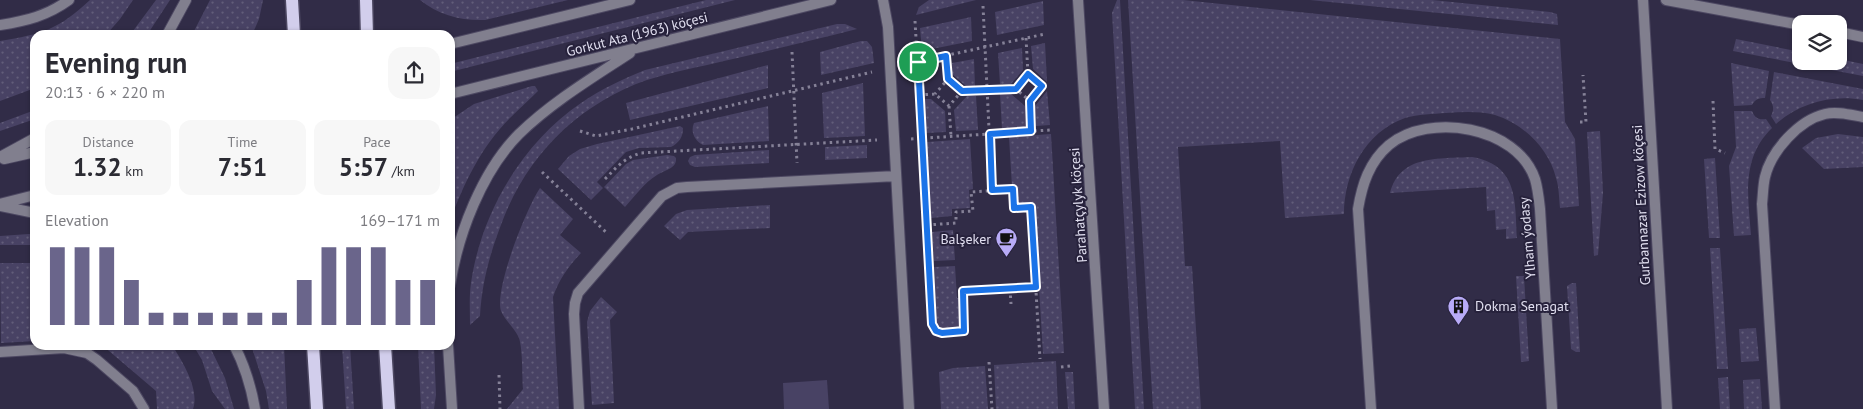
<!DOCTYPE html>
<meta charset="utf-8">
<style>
:root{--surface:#fff;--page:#f7f7f7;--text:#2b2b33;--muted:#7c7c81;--accent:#6a658b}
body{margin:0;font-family:"PT Sans",sans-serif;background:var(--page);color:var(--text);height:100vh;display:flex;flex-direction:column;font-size:19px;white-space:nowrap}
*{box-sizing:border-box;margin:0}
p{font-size:16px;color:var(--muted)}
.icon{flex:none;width:28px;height:28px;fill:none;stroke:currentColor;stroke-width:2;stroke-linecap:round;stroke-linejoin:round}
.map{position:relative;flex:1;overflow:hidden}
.panel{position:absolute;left:30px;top:30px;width:425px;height:320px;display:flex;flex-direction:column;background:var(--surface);border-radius:15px;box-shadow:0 1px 4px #0004}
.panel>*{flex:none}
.buttons{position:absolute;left:1792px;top:15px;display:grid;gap:10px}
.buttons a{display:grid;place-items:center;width:55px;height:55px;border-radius:10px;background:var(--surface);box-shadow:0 1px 4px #0004;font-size:25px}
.pin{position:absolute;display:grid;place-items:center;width:42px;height:42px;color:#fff;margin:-21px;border:2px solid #fff;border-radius:50%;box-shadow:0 1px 5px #0007}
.round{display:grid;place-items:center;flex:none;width:52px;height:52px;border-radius:15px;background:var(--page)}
.head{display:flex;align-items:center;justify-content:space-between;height:85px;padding:0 15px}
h1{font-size:28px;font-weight:600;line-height:38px}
.stats{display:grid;grid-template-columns:repeat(3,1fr);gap:8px;height:85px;padding:5px 15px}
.stats div{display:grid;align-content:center;border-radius:12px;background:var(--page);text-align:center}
.stats b{font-size:25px;font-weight:600}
.stats small{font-size:14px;font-weight:400}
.stats p{font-size:14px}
.chart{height:140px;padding:10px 15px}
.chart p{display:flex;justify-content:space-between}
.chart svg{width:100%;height:90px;margin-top:5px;stroke:var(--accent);stroke-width:6}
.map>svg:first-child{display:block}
</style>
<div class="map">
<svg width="1863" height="409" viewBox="0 0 1863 409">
<defs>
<pattern id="grass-dots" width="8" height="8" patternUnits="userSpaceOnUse" patternTransform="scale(1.25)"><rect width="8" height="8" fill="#484264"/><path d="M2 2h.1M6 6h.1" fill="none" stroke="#625d7a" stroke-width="1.8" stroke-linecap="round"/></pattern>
</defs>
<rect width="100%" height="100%" fill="#312c47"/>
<path fill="url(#grass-dots)" d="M90 0H133L120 19 106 35H35V88L0 101V41C42 34 58 30 90 0Z
M156 0H170L147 35H130Z
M210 0H263L259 19 252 35H192Z
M420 0H568L485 20C462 21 438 15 420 0Z
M706 0H735L450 72V64Z
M929 0H976L916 15 919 7Z
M1117 0H1120L1144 409H1135L1112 13Z
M1128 0H1183L1560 39 1565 122 1575 139 1579 206 1560 208C1559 198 1559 187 1556 178 1549 149 1524 124 1495 115 1479 111 1463 112 1446 113 1433 114 1418 114 1405 118 1365 132 1344 174 1344 214L1285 218 1280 141 1178 147 1185 266H1192L1201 409H1153Z
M1310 0H1432L1550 12 1557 14 1558 25Z
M1043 1 1044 25 997 35 995 12Z
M971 17 972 41 922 51 920 28Z
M837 24H845L857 29C813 40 768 51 724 61 699 67 672 72 647 80 581 103 530 152 504 217 491 250 482 280 480 316L470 325C470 311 469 297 471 283 481 213 522 143 581 103 601 89 623 79 645 70Z
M1736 39 1801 52V61H1839V59L1863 64V76L1733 51Z
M861 41H867L872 47 874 63 821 75 820 52Z
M1045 43 1047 81V82L1033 69 1031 46Z
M1022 48 1023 70 1011 84H1000L998 53Z
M974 59 975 86H966L952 74V63Z
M1731 63 1769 71 1765 98C1759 98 1755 99 1752 105L1734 106Z
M768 65V88L630 120 626 103Z
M1774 72 1863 89V100C1833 94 1799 103 1776 124L1771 116C1774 110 1774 106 1770 100Z
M863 83 865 136 824 138 822 93Z
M532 86H535L538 91C529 100 519 109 510 118 481 147 464 183 450 221V120L474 104Z
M1047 91 1050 125 1036 126 1035 106Z
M1000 94H1011L1025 106 1026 127 1002 129Z
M967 96H976L978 130 956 131 954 110Z
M924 99H931L945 111 946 132 926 133Z
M768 106 769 141 703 145C695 141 690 132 694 123Z
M35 110V119L0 131V123Z
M1734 111H1752C1755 118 1758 120 1766 119L1772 128C1741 158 1748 196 1751 235L1734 236 1729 166 1736 147Z
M680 126 683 128C683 137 679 143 671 147L639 148 626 152 597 182 603 188 591 200 558 169 569 156 580 149 597 144Z
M1600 131 1603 193 1598 255 1594 256 1587 132Z
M1051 134 1064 353 1043 354 1034 204 1017 205 1016 187H1012L1009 137Z
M1838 134 1863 137V167L1824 169 1802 148 1816 138Z
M970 139 973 189 969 190 970 208 952 209V216L931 218 927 142Z
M867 145V158L825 160V147Z
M769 150V163L695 167 690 165 688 161 690 157 695 155Z
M667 155 674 156 676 158C677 169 664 170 657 175 644 183 635 196 625 207L604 187 626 164 633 160Z
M1472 157C1518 165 1515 200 1517 238L1506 239V229L1496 230 1495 210 1487 211 1486 187 1390 193C1400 154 1440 159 1472 157Z
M1715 158 1720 238H1709L1704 159Z
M540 188 573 219 560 235 581 253C569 266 559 279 553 297L559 409H507L523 389C522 378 523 344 518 336 514 328 505 320 501 311 494 289 527 207 540 188Z
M770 205V228L688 232 680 240 664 226 676 214 687 210Z
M953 230 955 260 934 261 932 232Z
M29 234 35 235V245H0V236Z
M1710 248H1720L1728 369H1717Z
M0 263H35V341L1 343Z
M955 266 957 298H960L962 329H943L937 325 934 267Z
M1516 276H1524L1529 361 1521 362Z
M1572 283H1576L1580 352H1576L1571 349 1567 286Z
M601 297 617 312 610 320 614 403 592 405 587 322 590 311Z
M1756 328 1759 361 1741 362 1739 329Z
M102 345H172C182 361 200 389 193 409H157L156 391Z
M193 345H209L225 378 234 409H225L212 391 202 360Z
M251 345H284L287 409H269L266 391Z
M342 345H350L354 409H346Z
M418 345H434L436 395 434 409H421Z
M1056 361 1058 409H996L994 365Z
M985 366 988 409H941L939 372 953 368Z
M1065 372H1073L1075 409H1068Z
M1728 377 1730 409H1720L1718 378Z
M1760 379 1762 409H1744L1743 380Z"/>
<path fill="#484264" d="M827 380 829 409H784L783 383Z"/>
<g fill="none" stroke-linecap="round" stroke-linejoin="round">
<defs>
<path id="lane" d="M883 0 888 27 909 409
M0 25C26 21 47 16 69 0
M0 352 64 348 87 353 97 360 133 391 144 409
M579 409 574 314 575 303 578 293 662 196 677 188 687 187 896 176
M1371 409 1358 209C1362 185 1369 162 1389 145 1429 112 1517 126 1535 179 1538 189 1539 200 1540 209L1552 409
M1775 409 1762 204C1763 195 1763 185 1765 177 1771 151 1799 120 1825 114 1837 111 1851 115 1863 117"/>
<path id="street" d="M1078 0 1104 409
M1643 0 1667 409
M1666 0 1801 25
M1839 32 1863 37
M167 35 186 0
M450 44 630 0
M450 94 831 0
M0 157 35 138
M4 159 35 152
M0 204 35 195
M0 206 35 213
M450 285C458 234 482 171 519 134 552 102 592 78 630 53
M234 345C245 366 251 386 255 409
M448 345 452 409"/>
<path id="primary" d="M292 0 294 35
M366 0 367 35
M313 345 317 409
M385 345 389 409"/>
</defs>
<use href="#lane" stroke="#4d4862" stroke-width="12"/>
<use href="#street" stroke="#4d4862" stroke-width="12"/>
<use href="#primary" stroke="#4d4862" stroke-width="15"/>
<path stroke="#858197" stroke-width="3" stroke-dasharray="2.5 4" stroke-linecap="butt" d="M983 6 992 190
M915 21 933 329 939 333 965 331 963 291 1036 287
M1026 38 1028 74
M792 52 797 163
M946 55 948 79
M907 64 1045 34
M962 91 1016 89 1030 101 1042 86 1028 74 1016 89
M919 95 935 94 949 106 962 91 948 79 935 94
M1030 101 1031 131
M1713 101 1715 149 1725 153
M949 106 951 136
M1580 122H1586L1583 75
M580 131 596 136 632 129 872 72
M911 139 1050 130
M542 172 607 233
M605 179C617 167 624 158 641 153L877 140
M927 225 956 223V212L973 211 971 192 1013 189 1014 208 1031 207 1040 359
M1010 289 1011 304
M989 362 992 409
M1061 367 1070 366
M499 375 500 409"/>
<use href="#lane" stroke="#817f8e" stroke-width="10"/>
<use href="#street" stroke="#817f8e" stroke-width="10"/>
<use href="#primary" stroke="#d2ceec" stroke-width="12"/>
</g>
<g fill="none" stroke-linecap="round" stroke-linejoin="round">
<defs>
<path id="route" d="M946 56 948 79 962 91 1016 89 1028 74 1042 86 1030 101 1031 131 990 134 992 190 1013 189 1014 208 1031 207 1036 287 963 291 964 331 942 333 936 331 932 324 918 62Z"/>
</defs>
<use href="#route" stroke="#fff" stroke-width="10"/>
<use href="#route" stroke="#1a73e8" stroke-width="6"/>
</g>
<defs>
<symbol id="cafe-pin" viewBox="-11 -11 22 30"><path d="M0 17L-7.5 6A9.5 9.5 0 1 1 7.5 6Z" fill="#b8abf7" stroke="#27223c"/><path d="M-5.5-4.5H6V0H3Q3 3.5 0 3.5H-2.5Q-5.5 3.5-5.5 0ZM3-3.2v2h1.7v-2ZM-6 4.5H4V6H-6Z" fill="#111"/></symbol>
<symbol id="building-pin" viewBox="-11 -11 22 30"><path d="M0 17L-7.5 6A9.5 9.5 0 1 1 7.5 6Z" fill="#b8abf7" stroke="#27223c"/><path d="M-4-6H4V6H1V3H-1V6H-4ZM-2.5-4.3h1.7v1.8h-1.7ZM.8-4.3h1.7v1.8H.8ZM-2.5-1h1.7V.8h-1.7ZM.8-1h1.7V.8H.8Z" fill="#111"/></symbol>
</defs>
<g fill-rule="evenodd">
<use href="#cafe-pin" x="994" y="226" width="25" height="34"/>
<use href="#building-pin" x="1446" y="294" width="25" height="34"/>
</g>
<g text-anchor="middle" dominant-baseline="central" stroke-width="4" stroke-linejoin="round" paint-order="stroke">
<g font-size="14" fill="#e0deef" stroke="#27223c">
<text transform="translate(637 34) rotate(-14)">Gorkut Ata (1963) köçesi</text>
<text transform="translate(1078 205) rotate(-94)">Parahatçylyk köçesi</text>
<text transform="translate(1641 205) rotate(-93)">Gurbannazar Ezizow köçesi</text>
<text transform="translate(1527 238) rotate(-95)">Ylham ýodasy</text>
</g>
<g font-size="14" fill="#e0deef" stroke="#27223c" text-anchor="end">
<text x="991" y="239">Balşeker</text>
<text x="1475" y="306" text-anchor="start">Dokma Senagat</text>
</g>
</g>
</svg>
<div class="buttons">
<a><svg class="icon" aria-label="layers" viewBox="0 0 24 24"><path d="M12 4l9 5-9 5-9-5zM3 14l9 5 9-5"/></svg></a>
</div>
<div class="pin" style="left:918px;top:62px;background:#1e9e55"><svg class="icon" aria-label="arrive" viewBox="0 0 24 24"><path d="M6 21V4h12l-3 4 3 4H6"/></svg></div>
<section class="panel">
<div class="head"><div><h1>Evening run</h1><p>20:13 · 6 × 220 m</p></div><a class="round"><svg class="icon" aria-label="share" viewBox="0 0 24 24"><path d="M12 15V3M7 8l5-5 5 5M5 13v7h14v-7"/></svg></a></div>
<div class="stats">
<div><p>Distance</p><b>1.32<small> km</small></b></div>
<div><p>Time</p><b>7:51</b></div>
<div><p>Pace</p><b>5:57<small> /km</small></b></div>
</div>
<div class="chart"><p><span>Elevation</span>169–171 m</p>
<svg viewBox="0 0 160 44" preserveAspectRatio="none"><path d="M5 44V6M15 44V6M25 44V6M35 44V22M45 44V38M55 44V38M65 44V38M75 44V38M85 44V38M95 44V38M105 44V22M115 44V6M125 44V6M135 44V6M145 44V22M155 44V22"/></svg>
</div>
</section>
</div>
